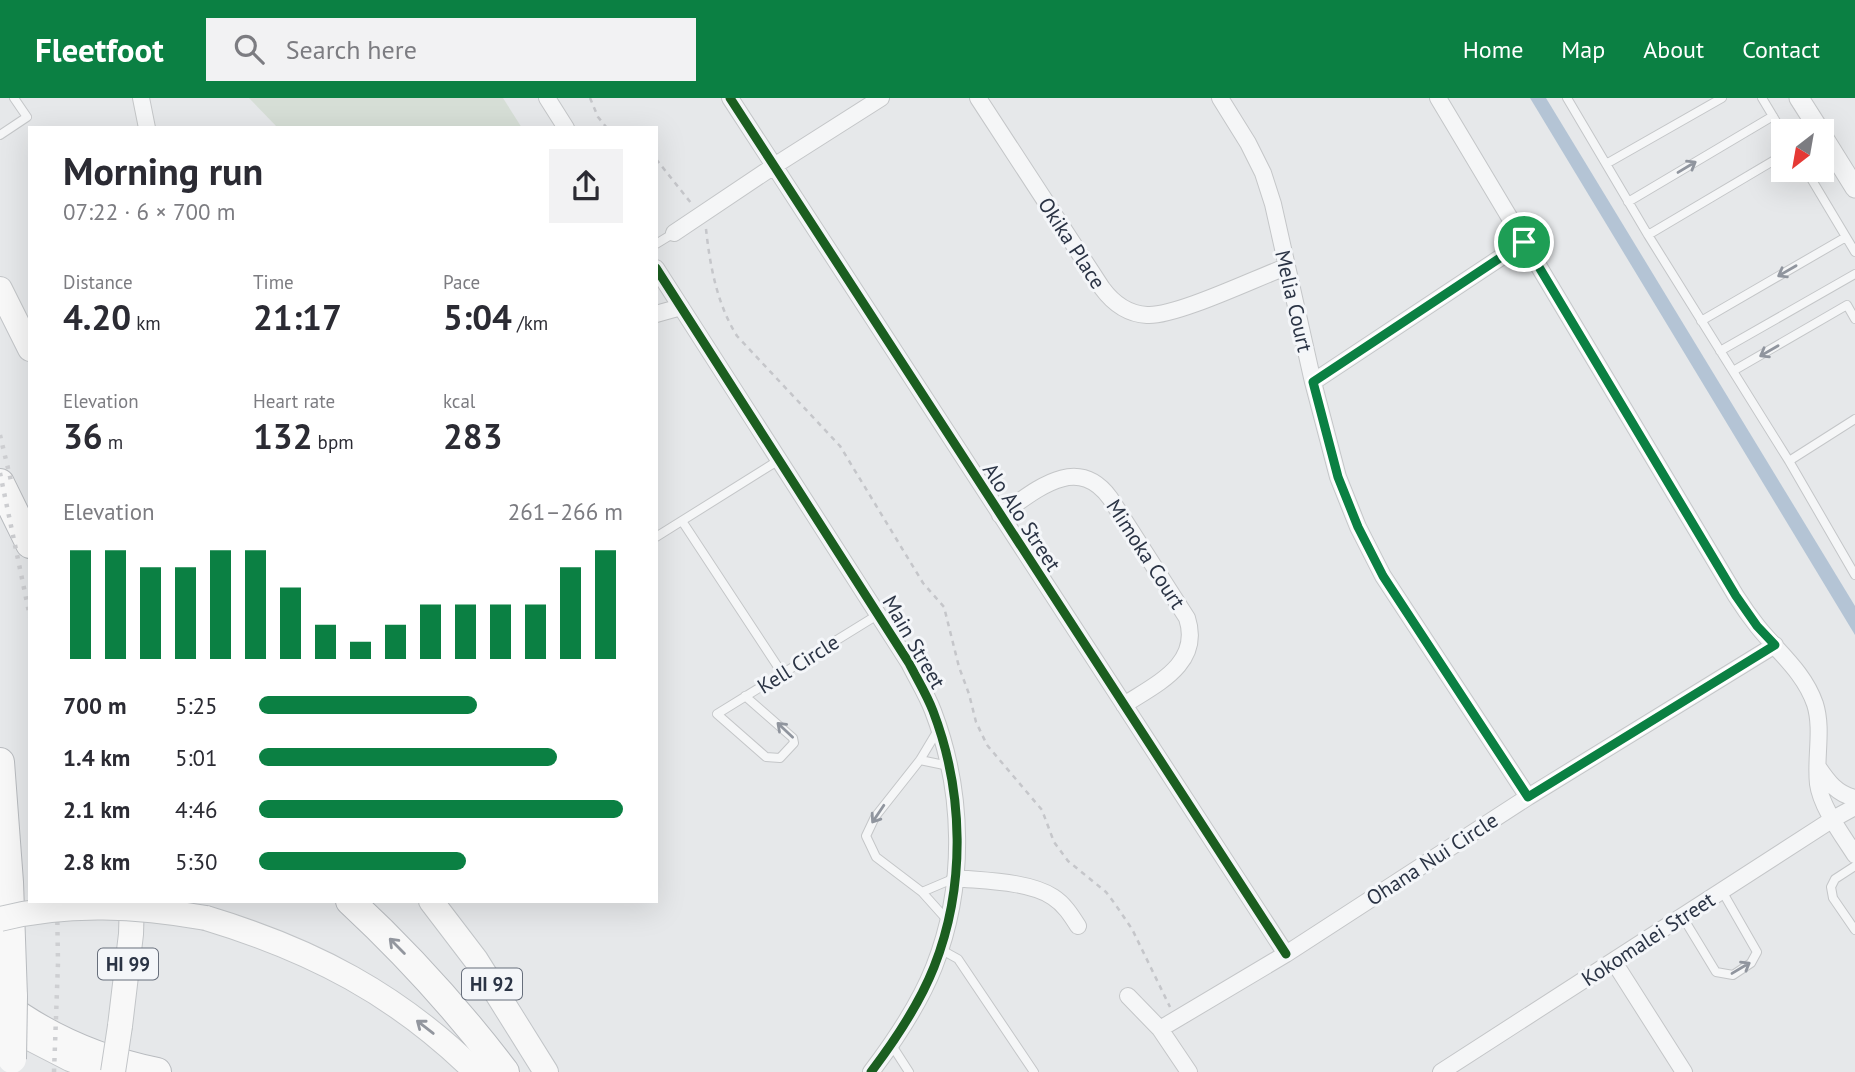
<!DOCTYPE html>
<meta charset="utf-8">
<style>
:root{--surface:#fff;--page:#f2f2f3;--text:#2b2b33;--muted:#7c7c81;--accent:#0b8043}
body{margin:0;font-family:"PT Sans",sans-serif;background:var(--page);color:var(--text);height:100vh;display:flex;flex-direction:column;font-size:26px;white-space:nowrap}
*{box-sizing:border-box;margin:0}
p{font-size:23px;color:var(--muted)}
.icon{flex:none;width:38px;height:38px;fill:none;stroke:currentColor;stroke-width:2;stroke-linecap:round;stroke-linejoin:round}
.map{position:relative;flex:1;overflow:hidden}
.panel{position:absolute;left:28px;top:28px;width:630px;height:777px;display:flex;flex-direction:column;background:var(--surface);border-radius:0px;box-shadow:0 7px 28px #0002}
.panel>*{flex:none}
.needle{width:46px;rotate:211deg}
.buttons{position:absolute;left:1771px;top:21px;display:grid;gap:14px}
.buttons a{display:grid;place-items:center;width:63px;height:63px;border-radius:0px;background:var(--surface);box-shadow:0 7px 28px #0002;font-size:35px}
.pin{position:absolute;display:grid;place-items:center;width:60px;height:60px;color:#fff;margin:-30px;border:4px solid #fff;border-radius:50%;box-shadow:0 2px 7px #0007}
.round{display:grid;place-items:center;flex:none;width:74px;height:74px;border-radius:0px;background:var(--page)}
.summary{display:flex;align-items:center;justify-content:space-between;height:119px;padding:0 35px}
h1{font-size:38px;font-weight:700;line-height:52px}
.stats{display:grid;grid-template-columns:repeat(3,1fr);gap:10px;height:119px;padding:7px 35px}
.stats div{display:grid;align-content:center}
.stats b{font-size:35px;font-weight:700}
.stats small{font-size:19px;font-weight:400}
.stats p{font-size:19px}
.chart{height:196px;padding:14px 35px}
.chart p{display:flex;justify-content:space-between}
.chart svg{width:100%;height:126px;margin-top:7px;stroke:var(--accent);stroke-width:6}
ul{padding:0 35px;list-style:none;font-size:23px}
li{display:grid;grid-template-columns:112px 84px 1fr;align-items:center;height:52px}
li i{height:18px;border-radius:9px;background:var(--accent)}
header{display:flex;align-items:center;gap:42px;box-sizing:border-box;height:98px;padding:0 35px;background:var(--accent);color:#fff}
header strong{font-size:33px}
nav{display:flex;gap:38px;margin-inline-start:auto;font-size:24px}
.search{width:490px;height:63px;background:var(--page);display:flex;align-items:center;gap:18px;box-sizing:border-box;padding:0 24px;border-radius:0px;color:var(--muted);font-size:26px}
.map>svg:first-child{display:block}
</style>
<header>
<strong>Fleetfoot</strong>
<div class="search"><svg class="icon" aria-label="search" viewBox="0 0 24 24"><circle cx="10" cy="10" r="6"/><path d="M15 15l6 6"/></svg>Search here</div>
<nav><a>Home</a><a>Map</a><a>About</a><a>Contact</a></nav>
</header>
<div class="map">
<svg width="1855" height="974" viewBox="0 0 1855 974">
<rect width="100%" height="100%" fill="#e6e8ea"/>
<path fill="#d6ded6" d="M249 0H503L522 30H278Z"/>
<path fill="#b4c4d5" d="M1530 0H1546L1855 508V537Z"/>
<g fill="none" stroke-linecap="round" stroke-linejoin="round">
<defs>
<path id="service" d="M1567 0 1648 137 1789 363
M1762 0 1783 35
M0 37 27 19 14 0
M1606 66 1722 0
M1806 72 1855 154
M1628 104 1773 18
M1648 137 1783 57
M656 146 674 135
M1701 223 1846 139
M1720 253 1855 176
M1733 273 1847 207 1855 221
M1855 321 1789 363 1855 477
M682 423 782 575
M656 439 779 362
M745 598 793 640 794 645 780 660 766 659 717 616 879 516
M938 632 920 662 875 719 866 738 876 759 922 794 948 823
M920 662 949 668
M1855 768 1835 781 1831 789 1833 800 1855 832
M922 794 955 780
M1682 818 1716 874 1733 877 1751 865 1757 854 1722 793
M940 851 958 861 1034 974
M891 946 909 974"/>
<path id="minor" d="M141 0 147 30
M547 0 566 30
M730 0 1286 856
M978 0 1102 190C1113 205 1128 216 1147 217 1175 219 1256 180 1286 169
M1220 0 1248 45 1263 75 1273 106 1313 284 1338 379 1358 429 1383 478 1528 699
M1438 0 1736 498C1743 509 1750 519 1758 529 1778 554 1804 574 1815 606 1823 631 1815 660 1818 686 1821 709 1843 738 1855 757
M674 135 774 68 881 0
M656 170 909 565C917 581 927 597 933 613 964 694 966 788 934 869 919 907 896 941 871 974
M656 216 681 209
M1313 284 1524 144
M1000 417C1034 394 1076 354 1110 400L1187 520C1202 566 1156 586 1124 607
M1818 669C1828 684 1837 696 1855 700
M955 780C983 783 1029 783 1053 799 1064 806 1071 817 1078 828
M1614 864 1684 974
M1128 898 1160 931 1189 974
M1160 931 1286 856 1528 699 1775 547
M1441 974 1833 721 1855 709"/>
<path id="tertiary" d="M1799 0 1820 33
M1822 37 1855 90"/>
<path id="primary" d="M0 191 30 251
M431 803 476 862 546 974
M206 820C312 852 397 896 476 974
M0 925 70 961 104 974
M120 928 131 836 132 803"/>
<path id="motorway" d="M0 385 30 446
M0 664 9 784 13 899
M350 803C407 856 458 912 505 974
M0 904C47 940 99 962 157 974"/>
</defs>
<use href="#service" stroke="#c4c6c8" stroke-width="10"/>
<use href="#minor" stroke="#c4c6c8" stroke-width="18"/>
<use href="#tertiary" stroke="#c4c6c8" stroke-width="21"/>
<use href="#primary" stroke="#c2c5c8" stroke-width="26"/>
<use href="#motorway" stroke="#b8bbbf" stroke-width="30"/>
<path stroke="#c5c6ca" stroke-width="2.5" stroke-dasharray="5 5" stroke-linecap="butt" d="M590 0 598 19 607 30
M656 61 691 105
M706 131C710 168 717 206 737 238L840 348 923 485 944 509 959 569 969 596 976 624 987 647 1042 712 1054 744 1068 763 1106 794 1115 806 1132 831 1170 909"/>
<use href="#service" stroke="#f5f6f7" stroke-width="8"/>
<use href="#minor" stroke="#f5f6f7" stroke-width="16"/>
<use href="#tertiary" stroke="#f5f6f7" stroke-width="19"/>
<use href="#primary" stroke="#f8f8f8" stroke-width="24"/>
<use href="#motorway" stroke="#f8f8f8" stroke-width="28"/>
<path stroke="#cecfd2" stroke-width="4.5" stroke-dasharray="3.5 7" stroke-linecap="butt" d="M0 337 12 387
M0 375 30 519
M54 974 58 865 57 803"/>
<defs>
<path id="primary-bridge" d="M0 821C69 804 137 808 206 820
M113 974 120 928"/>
<path id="motorway-bridge" d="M12 961 13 899"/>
</defs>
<use href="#primary-bridge" stroke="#c2c5c8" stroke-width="26" stroke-linecap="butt"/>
<use href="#motorway-bridge" stroke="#b8bbbf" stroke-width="30" stroke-linecap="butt"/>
<use href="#primary-bridge" stroke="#f8f8f8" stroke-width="24"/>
<use href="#motorway-bridge" stroke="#f8f8f8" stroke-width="28"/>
<defs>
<path id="cycleway" d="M730 0 1286 856
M656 170 909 565C917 581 927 597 933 613 964 694 966 788 934 869 919 907 896 941 871 974"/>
</defs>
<use href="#cycleway" stroke="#f4f6f9" stroke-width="13"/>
<use href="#cycleway" stroke="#1b5e20" stroke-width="9"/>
</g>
<defs><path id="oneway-shaft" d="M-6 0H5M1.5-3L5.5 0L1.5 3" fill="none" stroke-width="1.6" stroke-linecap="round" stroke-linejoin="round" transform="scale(1.75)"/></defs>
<g stroke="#90959e">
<use href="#oneway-shaft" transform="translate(1687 69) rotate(-31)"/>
<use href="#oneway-shaft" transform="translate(1787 173) rotate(150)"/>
<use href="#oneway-shaft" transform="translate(1769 253) rotate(150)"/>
<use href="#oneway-shaft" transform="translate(785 632) rotate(-137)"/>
<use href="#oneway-shaft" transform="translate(878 716) rotate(124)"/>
<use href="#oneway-shaft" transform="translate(1741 870) rotate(-31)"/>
</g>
<g stroke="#92969e">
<use href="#oneway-shaft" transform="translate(397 848) rotate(-135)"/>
<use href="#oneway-shaft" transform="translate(425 929) rotate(-142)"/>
</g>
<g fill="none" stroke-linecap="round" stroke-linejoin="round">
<defs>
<path id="route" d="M1524 144 1736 498 1757 528 1775 547 1528 699 1383 478 1358 429 1338 379 1313 284Z"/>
</defs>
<use href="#route" stroke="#fff" stroke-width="14"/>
<use href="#route" stroke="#0b8043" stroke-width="9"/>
</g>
<g text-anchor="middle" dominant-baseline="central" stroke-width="6" stroke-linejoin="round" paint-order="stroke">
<g fill="#f4f6f9" stroke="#676e7b" stroke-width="2">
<rect x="98" y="850.5" width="60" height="31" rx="5"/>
<rect x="462" y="870.5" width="60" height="31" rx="5"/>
</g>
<g font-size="19" font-weight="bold" fill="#2b3445">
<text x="128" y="866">HI 99</text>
<text x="492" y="886">HI 92</text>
</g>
<g font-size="21" fill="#2b3445" stroke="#f4f6f9">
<text transform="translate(1072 145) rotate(57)">Okika Place</text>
<text transform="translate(1294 203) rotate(77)">Melia Court</text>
<text transform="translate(1022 419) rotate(57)">Alo Alo Street</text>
<text transform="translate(1146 456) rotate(57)">Mimoka Court</text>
<text transform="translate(914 544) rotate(60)">Main Street</text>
<text transform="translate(798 566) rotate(-32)">Kell Circle</text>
<text transform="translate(1432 761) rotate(-33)">Ohana Nui Circle</text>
<text transform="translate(1648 841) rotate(-33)">Kokomalei Street</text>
</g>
</g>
</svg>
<div class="buttons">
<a><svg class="needle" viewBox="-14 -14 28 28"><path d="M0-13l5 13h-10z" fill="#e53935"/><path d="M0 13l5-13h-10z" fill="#7c7c81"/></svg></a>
</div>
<div class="pin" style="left:1524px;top:144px;background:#1e9e55"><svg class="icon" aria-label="arrive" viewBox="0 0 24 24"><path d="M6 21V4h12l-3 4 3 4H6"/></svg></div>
<section class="panel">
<div class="summary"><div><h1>Morning run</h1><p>07:22 · 6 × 700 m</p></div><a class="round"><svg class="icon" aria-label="share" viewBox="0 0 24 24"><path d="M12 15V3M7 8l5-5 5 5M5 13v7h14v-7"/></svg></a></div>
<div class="stats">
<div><p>Distance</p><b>4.20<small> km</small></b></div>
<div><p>Time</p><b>21:17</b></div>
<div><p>Pace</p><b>5:04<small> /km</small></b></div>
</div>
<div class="stats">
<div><p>Elevation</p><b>36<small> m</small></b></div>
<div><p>Heart rate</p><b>132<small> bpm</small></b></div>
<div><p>kcal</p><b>283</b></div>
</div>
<div class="chart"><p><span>Elevation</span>261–266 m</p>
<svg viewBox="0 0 160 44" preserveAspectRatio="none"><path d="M5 44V6M15 44V6M25 44V12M35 44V12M45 44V6M55 44V6M65 44V19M75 44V32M85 44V38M95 44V32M105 44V25M115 44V25M125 44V25M135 44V25M145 44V12M155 44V6"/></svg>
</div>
<ul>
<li><b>700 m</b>5:25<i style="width:60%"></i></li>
<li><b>1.4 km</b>5:01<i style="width:82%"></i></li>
<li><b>2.1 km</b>4:46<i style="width:100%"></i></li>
<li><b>2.8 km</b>5:30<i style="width:57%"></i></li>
</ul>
</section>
</div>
